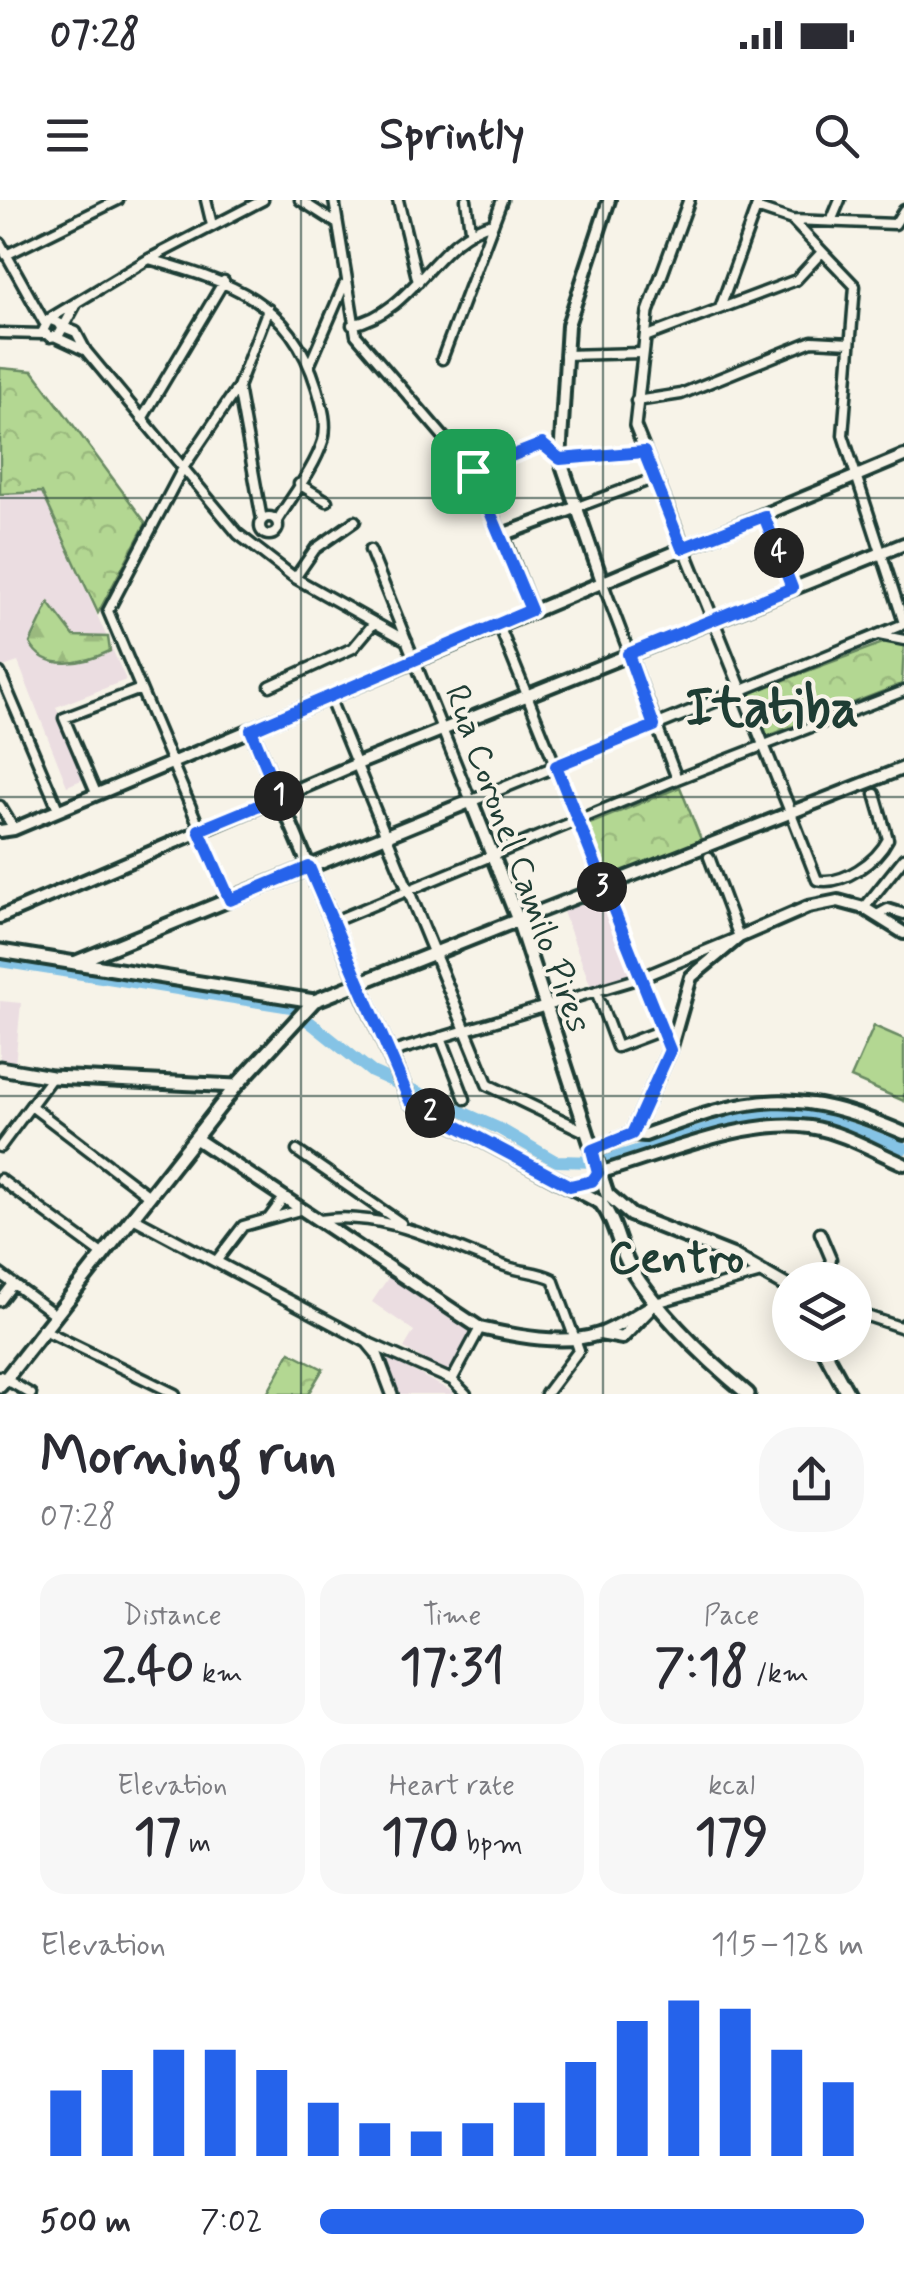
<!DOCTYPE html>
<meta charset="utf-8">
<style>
:root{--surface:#fff;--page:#f7f7f7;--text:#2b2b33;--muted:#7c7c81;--accent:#2563eb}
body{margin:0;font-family:Mynerve,sans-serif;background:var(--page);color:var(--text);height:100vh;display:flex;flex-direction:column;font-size:38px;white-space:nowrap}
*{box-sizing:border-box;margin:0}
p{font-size:32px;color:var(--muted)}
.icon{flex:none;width:55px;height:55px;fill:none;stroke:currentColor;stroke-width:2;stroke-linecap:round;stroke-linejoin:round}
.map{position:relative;height:1194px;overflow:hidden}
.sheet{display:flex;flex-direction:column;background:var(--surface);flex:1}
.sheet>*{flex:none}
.buttons{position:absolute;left:772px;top:1062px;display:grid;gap:20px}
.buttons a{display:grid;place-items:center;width:100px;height:100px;border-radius:50%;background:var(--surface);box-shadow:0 5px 25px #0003;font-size:50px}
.pin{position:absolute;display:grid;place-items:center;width:85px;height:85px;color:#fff;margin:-42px;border-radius:20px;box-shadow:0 5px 15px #0006}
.km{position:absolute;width:50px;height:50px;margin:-25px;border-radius:50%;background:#222;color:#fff;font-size:28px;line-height:50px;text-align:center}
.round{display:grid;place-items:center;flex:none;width:105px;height:105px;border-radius:40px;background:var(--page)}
.summary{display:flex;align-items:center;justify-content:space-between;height:170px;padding:0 40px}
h1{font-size:55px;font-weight:800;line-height:75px}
.figures{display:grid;grid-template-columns:repeat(3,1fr);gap:15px;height:170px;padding:10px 40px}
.figures div{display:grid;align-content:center;border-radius:25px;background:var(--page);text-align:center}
.figures b{font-size:50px;font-weight:800}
.figures small{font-size:28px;font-weight:400}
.figures p{font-size:28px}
.chart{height:280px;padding:20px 40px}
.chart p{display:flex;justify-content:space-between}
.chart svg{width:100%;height:180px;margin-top:10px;stroke:var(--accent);stroke-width:6}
ul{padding:0 40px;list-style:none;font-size:32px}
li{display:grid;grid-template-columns:160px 120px 1fr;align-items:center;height:75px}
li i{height:25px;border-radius:12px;background:var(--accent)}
.status{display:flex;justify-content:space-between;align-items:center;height:70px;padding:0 50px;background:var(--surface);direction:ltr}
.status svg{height:28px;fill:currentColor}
header{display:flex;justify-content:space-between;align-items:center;height:130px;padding:0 40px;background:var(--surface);font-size:45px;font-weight:800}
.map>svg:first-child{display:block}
</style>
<div class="status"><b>07:28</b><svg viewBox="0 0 49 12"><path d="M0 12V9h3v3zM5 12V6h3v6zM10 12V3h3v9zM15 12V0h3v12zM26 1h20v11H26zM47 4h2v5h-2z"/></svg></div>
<header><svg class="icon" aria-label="menu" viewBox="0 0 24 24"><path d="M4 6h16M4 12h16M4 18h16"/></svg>Sprintly<svg class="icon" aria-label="search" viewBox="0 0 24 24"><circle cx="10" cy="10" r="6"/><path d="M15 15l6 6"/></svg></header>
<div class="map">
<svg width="904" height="1194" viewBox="0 0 904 1194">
<defs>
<pattern id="forest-firs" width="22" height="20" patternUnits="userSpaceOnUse" patternTransform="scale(2.5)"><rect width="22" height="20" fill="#b3d792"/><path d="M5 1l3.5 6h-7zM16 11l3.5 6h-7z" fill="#9ab97e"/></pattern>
<pattern id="park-crowns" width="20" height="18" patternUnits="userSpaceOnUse" patternTransform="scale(2.5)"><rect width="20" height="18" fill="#b3d792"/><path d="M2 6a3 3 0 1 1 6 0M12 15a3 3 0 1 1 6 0" fill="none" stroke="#9ab97e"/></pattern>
</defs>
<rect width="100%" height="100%" fill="#f7f3e8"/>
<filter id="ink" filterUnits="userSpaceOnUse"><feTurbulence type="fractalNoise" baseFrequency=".01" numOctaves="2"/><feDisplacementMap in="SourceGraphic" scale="20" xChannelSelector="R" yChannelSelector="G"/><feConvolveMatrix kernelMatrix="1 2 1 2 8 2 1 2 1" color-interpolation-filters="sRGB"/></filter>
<g filter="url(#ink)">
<path fill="#ebdde1" d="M42 292 126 480 56 507 84 579 67 586 18 462 0 468V294Z
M600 694 632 774 591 787 562 709Z
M0 801 21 803 15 865 0 863Z
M390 1075 472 1132 449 1173 404 1148 414 1131 372 1102Z
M382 1155 453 1192 452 1194H398Z"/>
<path fill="url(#forest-firs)" stroke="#698a63" stroke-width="2.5" d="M49 403 74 436 108 437 110 451C85 463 45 473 30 443Z"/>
<path fill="url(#park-crowns)" stroke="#698a63" stroke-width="2.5" d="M0 168 33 171 146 323 98 413 42 292 0 294Z
M888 441 904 446 902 484 763 538 746 494Z
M680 587 702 642 605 682 582 627Z
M290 1152 323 1169 308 1194H267Z"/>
<path fill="#b3d792" stroke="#698a63" stroke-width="2.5" d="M874 826 904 839V901L851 878Z"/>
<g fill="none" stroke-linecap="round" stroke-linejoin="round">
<path stroke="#85c3e5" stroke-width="12" d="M0 761 291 807 372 872 500 929 555 961 600 962 755 915 791 912 817 916 904 948"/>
<defs>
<path id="minor" d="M206 0 212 25
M300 0 336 23
M334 0 356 135 473 271 502 335
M398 0 418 82
M466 0 470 29
M756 8 792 20 855 86 843 235 904 423
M832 19 840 0
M792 20 895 24 904 10
M0 43 44 122
M6 55 118 0
M149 59C229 82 290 99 317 188 322 205 328 223 323 241 314 269 292 296 277 321
M720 108 759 0
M49 119 149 59 263 0
M61 124 49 119 43 131 50 137 59 135 76 104
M352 125C416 111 434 38 493 23
M61 126 76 132 86 151 238 334 295 378 407 441
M0 133 44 134
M56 137 86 151
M645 137 796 80 822 52
M565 155 642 153
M442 159 502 0
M310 164 344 85
M238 187 262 320
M636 201 681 194 812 141 850 143
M142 219 224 81
M473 271 542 243 560 259 644 252
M299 284 327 301
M575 308 655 278
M764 316 792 388
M260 326a9 9 0 1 1 18 0a9 9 0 1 1-18 0Z
M370 350 471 601
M295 378 315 349 355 321
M602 381 677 579
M498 423 670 850
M879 435 904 440
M0 473 58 609
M270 486 353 448 374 423
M740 491 904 424
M329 497 386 636
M96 593 64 518 138 490
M0 606 14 629
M791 613 817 680C843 686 877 661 888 639L875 594
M230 700 108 411 183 268 238 187 268 109
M864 708 904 658
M877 715 888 709 904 714
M332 722 677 579 904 491
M596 791 617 847 662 830
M441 837 465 899
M389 853 640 778 739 737 709 657
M31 906 149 996
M0 947 52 877
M297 951 401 1023
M0 979 102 1054
M269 1018 283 999
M320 1020C389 1010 445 1046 508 1067 523 1072 539 1072 553 1079L579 1150 546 1194
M820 1033 831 1059 826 1080
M217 1060 243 1026 300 1010
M0 1074 54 1114
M0 1101 13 1084
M656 1103 765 1072
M855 1112 903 1128 904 1124
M42 1129 175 1194
M369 1143 452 1180 466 1194
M0 1176 31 1194
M452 1180 480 1128"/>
<path id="tertiary" d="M689 0 648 112 635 226 791 613
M471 601 740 491
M386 636 488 885 586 932
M132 1017 367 1142 377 1154 392 1194"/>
<path id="secondary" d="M602 381 560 259 568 125 609 0
M531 410 502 335 575 308
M251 530 358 782
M0 631 14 629 904 256
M0 717 357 564 904 344
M518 720 904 568
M632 934 670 850 691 777 739 737 808 707 838 701 864 708 904 733
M195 938 480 1128C515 1136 564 1146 599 1134 619 1127 638 1113 656 1103
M592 951 632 934 645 935C753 895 795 886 904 933
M598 973C659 956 747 917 810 927 842 932 874 951 904 964
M600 1134 622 1138 649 1110"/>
<path id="primary" d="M0 751 314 801
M74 763 471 601 518 720 607 994 631 1015 734 1056 790 1088
M358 782 410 901 601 1003C616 1022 618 1046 630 1067 659 1114 706 1159 748 1194
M0 868 52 877 236 886
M821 1145 848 1194
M0 1186 236 886 314 801 518 720"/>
</defs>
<use href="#minor" stroke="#1f3d34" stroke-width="15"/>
<use href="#tertiary" stroke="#1f3d34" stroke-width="16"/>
<use href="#secondary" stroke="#1f3d34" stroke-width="18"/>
<use href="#primary" stroke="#1f3d34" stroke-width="19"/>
<use href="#minor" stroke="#f7f3e8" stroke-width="8"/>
<use href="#tertiary" stroke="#f7f3e8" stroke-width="9"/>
<use href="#secondary" stroke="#f7f3e8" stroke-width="10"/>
<use href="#primary" stroke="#f7f3e8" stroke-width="11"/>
</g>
</g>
<g fill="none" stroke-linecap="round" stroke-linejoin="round" filter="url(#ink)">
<defs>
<path id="route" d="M542 244 560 259 644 252 682 348 764 316 792 388 628 454 654 526 556 566 670 850 632 934 592 950 598 973 592 981 570 986 410 901 309 667 230 700 199 630 279 597 251 530 531 410 473 271Z"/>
</defs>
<use href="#route" stroke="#fff" stroke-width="20"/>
<use href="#route" stroke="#2563eb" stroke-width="12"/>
</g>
<path fill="none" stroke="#1f3d34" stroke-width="2.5" stroke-opacity="0.55" d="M301 0V1194M603 0V1194M0 298H904M0 597H904M0 896H904"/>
<g text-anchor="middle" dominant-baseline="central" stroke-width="8" stroke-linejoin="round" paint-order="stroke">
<g font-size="35" fill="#1f3d34" stroke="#f7f3e8">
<text transform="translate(517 659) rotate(70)">Rua Coronel Camilo Pires</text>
</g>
<g font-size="45" font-weight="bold" fill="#1f3d34" stroke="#f7f3e8">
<text x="676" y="1059">Centro</text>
</g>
<g font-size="55" font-weight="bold" fill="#1f3d34" stroke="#f7f3e8">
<text x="772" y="510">Itatiba</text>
</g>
</g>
</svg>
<div class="buttons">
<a><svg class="icon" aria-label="layers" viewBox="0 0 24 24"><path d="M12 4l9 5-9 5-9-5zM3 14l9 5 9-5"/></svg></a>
</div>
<div class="pin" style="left:473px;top:271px;background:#1e9e55"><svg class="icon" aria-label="arrive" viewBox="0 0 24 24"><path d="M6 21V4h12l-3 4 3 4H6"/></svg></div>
<b class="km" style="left:279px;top:596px">1</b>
<b class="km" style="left:430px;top:913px">2</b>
<b class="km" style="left:602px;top:687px">3</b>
<b class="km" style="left:779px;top:353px">4</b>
</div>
<section class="sheet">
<div class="summary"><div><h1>Morning run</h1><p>07:28</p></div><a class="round"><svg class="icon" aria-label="share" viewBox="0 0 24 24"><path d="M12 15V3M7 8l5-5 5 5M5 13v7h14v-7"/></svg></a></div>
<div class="figures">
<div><p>Distance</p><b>2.40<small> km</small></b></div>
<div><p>Time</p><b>17:31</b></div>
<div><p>Pace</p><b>7:18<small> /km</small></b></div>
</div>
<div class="figures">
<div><p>Elevation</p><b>17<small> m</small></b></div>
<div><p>Heart rate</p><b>170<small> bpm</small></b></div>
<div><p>kcal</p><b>179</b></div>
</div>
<div class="chart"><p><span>Elevation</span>115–128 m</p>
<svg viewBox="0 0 160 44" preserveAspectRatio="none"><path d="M5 44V28M15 44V23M25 44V18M35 44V18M45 44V23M55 44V31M65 44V36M75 44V38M85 44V36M95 44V31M105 44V21M115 44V11M125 44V6M135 44V8M145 44V18M155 44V26"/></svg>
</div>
<ul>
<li><b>500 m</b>7:02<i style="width:100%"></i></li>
</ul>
</section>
